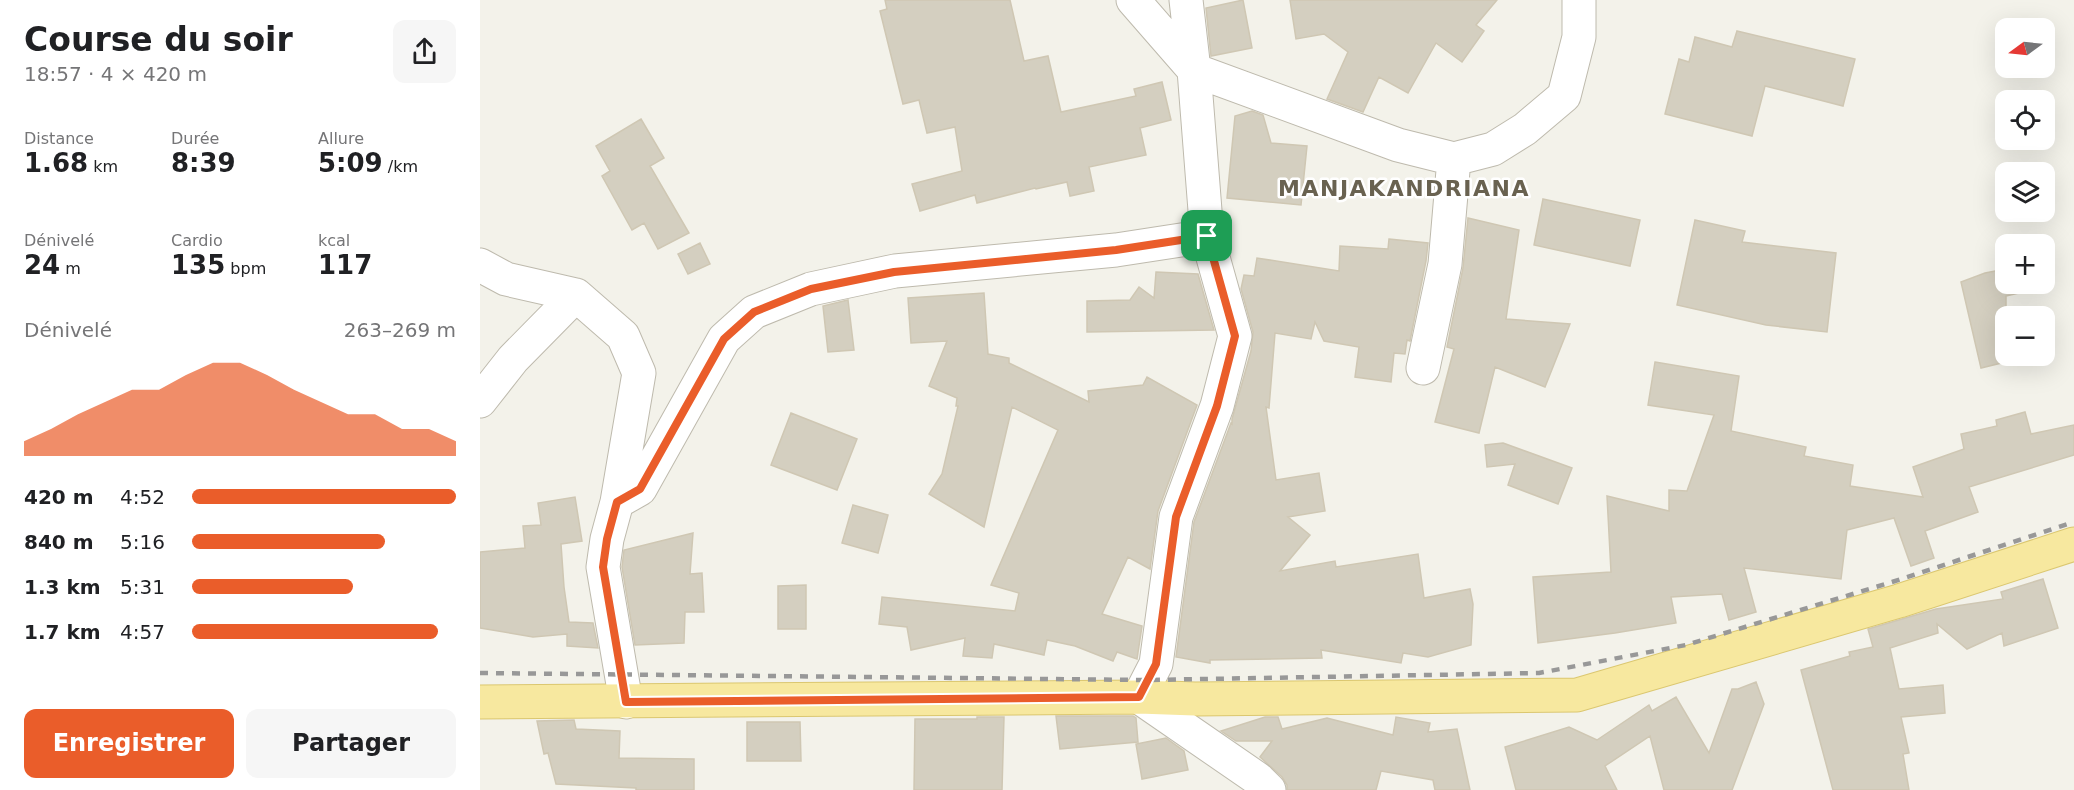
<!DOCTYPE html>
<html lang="fr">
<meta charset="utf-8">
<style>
:root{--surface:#fff;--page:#f6f6f6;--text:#202124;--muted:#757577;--accent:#ea5d2a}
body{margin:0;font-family:"DejaVu Sans",sans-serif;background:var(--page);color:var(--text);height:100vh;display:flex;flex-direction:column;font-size:22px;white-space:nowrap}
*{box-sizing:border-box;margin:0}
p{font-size:20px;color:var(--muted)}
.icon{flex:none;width:33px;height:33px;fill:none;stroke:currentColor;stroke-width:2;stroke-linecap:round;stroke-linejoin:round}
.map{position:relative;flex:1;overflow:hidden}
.side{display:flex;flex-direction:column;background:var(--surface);width:480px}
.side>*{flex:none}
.needle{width:39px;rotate:255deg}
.controls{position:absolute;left:1515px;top:18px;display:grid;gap:12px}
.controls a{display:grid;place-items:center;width:60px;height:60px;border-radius:12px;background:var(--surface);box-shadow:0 6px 24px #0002;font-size:30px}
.pin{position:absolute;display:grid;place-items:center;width:51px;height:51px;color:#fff;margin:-26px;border-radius:12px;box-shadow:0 3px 9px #0006}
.round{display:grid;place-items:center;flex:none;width:63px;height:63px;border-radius:12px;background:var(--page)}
.headline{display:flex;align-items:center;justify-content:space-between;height:102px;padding:0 24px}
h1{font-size:33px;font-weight:700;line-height:45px}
.figures{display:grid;grid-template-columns:repeat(3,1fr);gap:9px;height:102px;padding:6px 24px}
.figures div{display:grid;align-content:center}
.figures b{font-size:26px;font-weight:700}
.figures small{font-size:16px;font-weight:400}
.figures p{font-size:16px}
.chart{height:168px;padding:12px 24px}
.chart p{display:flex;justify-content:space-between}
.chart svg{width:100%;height:108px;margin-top:6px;fill:var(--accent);opacity:.7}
.cta{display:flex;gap:12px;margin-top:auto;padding:12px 24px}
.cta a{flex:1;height:69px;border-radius:12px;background:var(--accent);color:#fff;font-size:24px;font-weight:700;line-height:69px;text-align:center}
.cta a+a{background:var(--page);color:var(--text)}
ul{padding:0 24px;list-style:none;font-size:20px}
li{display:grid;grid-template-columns:96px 72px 1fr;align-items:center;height:45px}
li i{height:15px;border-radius:8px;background:var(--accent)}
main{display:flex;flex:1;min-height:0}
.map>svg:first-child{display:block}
</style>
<main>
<section class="side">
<div class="headline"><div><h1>Course du soir</h1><p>18:57 · 4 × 420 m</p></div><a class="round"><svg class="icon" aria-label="share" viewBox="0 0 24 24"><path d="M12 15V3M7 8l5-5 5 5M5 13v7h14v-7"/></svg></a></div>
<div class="figures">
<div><p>Distance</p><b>1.68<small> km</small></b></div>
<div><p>Durée</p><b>8:39</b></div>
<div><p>Allure</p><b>5:09<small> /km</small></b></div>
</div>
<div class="figures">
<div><p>Dénivelé</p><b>24<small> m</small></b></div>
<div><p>Cardio</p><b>135<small> bpm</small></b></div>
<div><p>kcal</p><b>117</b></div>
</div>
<div class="chart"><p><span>Dénivelé</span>263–269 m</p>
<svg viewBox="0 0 160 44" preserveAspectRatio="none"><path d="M0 44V38L10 33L20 27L30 22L40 17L50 17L60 11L70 6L80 6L90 11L100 17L110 22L120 27L130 27L140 33L150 33L160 38V44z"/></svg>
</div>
<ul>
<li><b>420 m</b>4:52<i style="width:100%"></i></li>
<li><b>840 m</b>5:16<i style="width:73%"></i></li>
<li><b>1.3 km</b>5:31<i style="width:61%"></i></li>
<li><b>1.7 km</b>4:57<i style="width:93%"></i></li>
</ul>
<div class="cta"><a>Enregistrer</a><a>Partager</a></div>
</section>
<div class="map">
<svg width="1594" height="790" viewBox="0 0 1594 790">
<rect width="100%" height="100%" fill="#f3f2ea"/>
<path fill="#d4cfc0" stroke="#cfc7b3" stroke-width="1.5" d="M405 0H530L544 61 568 56 581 112 656 96 654 89 682 82 691 120 660 128 666 155 609 167 614 191 590 196 587 182 556 189 555 188 497 203 495 195 440 211 432 184 482 171 475 127 447 133 439 100 423 104 400 11 407 9Z
M763 0 772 48 731 56 726 8Z
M810 0H1017L996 25 1004 31 982 62 956 43 928 93 899 77 883 112 847 99 868 52 844 34 816 39Z
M1257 31 1375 59 1363 106 1285 86 1272 136 1185 114 1199 59 1209 62 1215 37 1252 47Z
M772 111 783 115 791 143 827 146 821 205 747 198 755 116Z
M161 119 184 158 170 166 209 233 178 249 164 223 152 230 122 176 130 171 116 146Z
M1063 199 1160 220 1150 266 1054 245Z
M988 218 1039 230 1026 319 1090 324 1065 387 1015 367 999 433 955 422 974 349 967 347 983 268Z
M1215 220 1265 231 1262 242 1356 253 1347 332 1286 325 1197 305Z
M909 239 948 243 946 261 930 341 927 340 925 354 914 353 911 382 875 377 879 347 844 341 835 322 831 339 795 333 789 408 786 407 796 480 839 473 845 511 808 517 830 535 800 571 855 561 856 567 938 554 944 598 990 589 993 604 991 645 948 657 923 653 921 663 841 650 842 658 730 660V663L696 657 714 522 751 423 752 424V419L771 351 773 332 761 289 764 275 774 276 777 258 859 271 860 246 908 249Z
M220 243 230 264 208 274 198 254Z
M1526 269V284H1551L1552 290 1526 296V362L1501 368 1481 282 1505 273Z
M676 272 718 274 734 330 607 332V301L650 300 659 287 674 298Z
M504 293 508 354 529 358V363L609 402 608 391 663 385 667 377 717 405 678 511 670 569 648 557 622 614 662 626 657 659 637 652 633 661 595 646 567 640 564 655 514 644 512 658 483 656 485 638 431 650 427 627 399 624 402 597 535 611 539 593 511 585 578 430 532 407 504 527 449 494 462 474 478 406H476L477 398 449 386 467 341 431 343 428 298Z
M368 300 374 350 348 352 343 306Z
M1175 362 1259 376 1251 431 1326 447 1324 456 1373 465 1370 486 1443 497 1433 467 1484 449 1481 434 1517 426 1516 420 1545 412 1551 434 1594 425V455L1489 487 1498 512 1445 531 1454 558 1431 566 1414 518 1367 530 1361 579 1264 568 1276 612 1249 620 1242 594 1191 597 1196 623 1135 633 1058 643 1053 577 1131 572 1127 496 1189 511V490L1207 491 1234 415 1168 405Z
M311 413 377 439 357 490 291 465Z
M1023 443 1092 468 1078 504 1028 485 1035 464 1007 467 1005 445Z
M95 497 102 541 81 544 84 587 89 622 113 623 118 648 87 646V634L53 637 0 628V552L45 548 43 526 61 525 58 503Z
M373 505 408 515 398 553 362 543Z
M213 533 210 574 222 573 224 612H205L204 643 155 645 142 567 144 550Z
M1563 579 1578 628 1524 646 1522 633 1487 649 1457 624 1458 633 1410 648 1419 689 1463 685 1465 713 1421 717 1429 753 1423 754 1429 790H1353L1321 670 1370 656 1369 652 1393 647 1388 629 1456 609 1523 599 1521 592Z
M326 585V629H298V586Z
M1276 682 1284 704 1252 790H1184L1170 736 1125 766 1137 790H1036L1025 747 1089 727 1117 740 1169 705 1172 711 1196 697 1229 753 1252 689H1258Z
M576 716H653L656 718 658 742 580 749Z
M497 717H524L522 790H434L435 719H497Z
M785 717H798L802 729 847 718 913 735 916 717 950 723 948 732 977 729 990 790H955L953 780 901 771 896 790H807V785L802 777 780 757 792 741H756L741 731Z
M94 720 96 729 140 731 139 758 214 759V790H156V788L76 784 68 753 64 754 57 721Z
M267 722H320L321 761H267Z
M686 738 704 751 708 770 662 779 656 744Z"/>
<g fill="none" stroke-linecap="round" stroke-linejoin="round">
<defs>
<path id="minor" d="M653 0 714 70 918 145 974 159 1013 149 1045 129 1084 96 1099 37V0
M727 236 755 336 737 406 696 517 676 664 659 697 778 779 789 790
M0 265 26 279 96 295 143 336 159 373 137 502
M943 368 965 264 974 159
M0 401 33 359 96 295
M146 702 123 567 127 539 137 502 160 489 244 339 274 312 331 289 415 271 636 250 727 236 714 70 706 0"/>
<path id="major" d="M0 702 659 697 715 699 1097 695 1419 601 1594 544"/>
</defs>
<use href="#minor" stroke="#bebaad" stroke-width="35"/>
<use href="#major" stroke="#dbc770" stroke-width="35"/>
<use href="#minor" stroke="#fff" stroke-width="33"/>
<use href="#major" stroke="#f7e89f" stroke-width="33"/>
<path stroke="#989898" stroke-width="4.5" stroke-dasharray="8 8" stroke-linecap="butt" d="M0 673 667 680 1059 673 1206 645 1412 582 1594 522"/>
</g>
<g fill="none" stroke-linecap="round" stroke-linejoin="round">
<defs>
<path id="route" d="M727 236 755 336 737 406 696 517 676 664 659 697 146 702 123 567 127 539 137 502 160 489 244 339 274 312 331 289 414 272 636 250Z"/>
</defs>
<use href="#route" stroke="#fff" stroke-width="12"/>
<use href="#route" stroke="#ea5d2a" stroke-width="8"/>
</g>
<g text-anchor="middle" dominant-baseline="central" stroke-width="5" stroke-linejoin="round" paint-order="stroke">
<g font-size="22" font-weight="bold" letter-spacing="1.5" fill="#696250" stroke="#fff">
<text x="924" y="188">MANJAKANDRIANA</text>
</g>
</g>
</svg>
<div class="controls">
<a><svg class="needle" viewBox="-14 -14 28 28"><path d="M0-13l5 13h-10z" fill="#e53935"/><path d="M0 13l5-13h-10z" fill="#757577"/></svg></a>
<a><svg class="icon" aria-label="locate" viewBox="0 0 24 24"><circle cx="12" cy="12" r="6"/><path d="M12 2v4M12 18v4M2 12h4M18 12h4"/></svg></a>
<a><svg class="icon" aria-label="layers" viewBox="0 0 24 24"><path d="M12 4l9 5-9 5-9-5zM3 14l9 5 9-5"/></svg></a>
<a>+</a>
<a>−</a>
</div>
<div class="pin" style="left:727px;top:236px;background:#1e9e55"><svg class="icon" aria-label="arrive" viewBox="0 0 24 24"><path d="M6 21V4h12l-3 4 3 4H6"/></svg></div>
</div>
</main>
